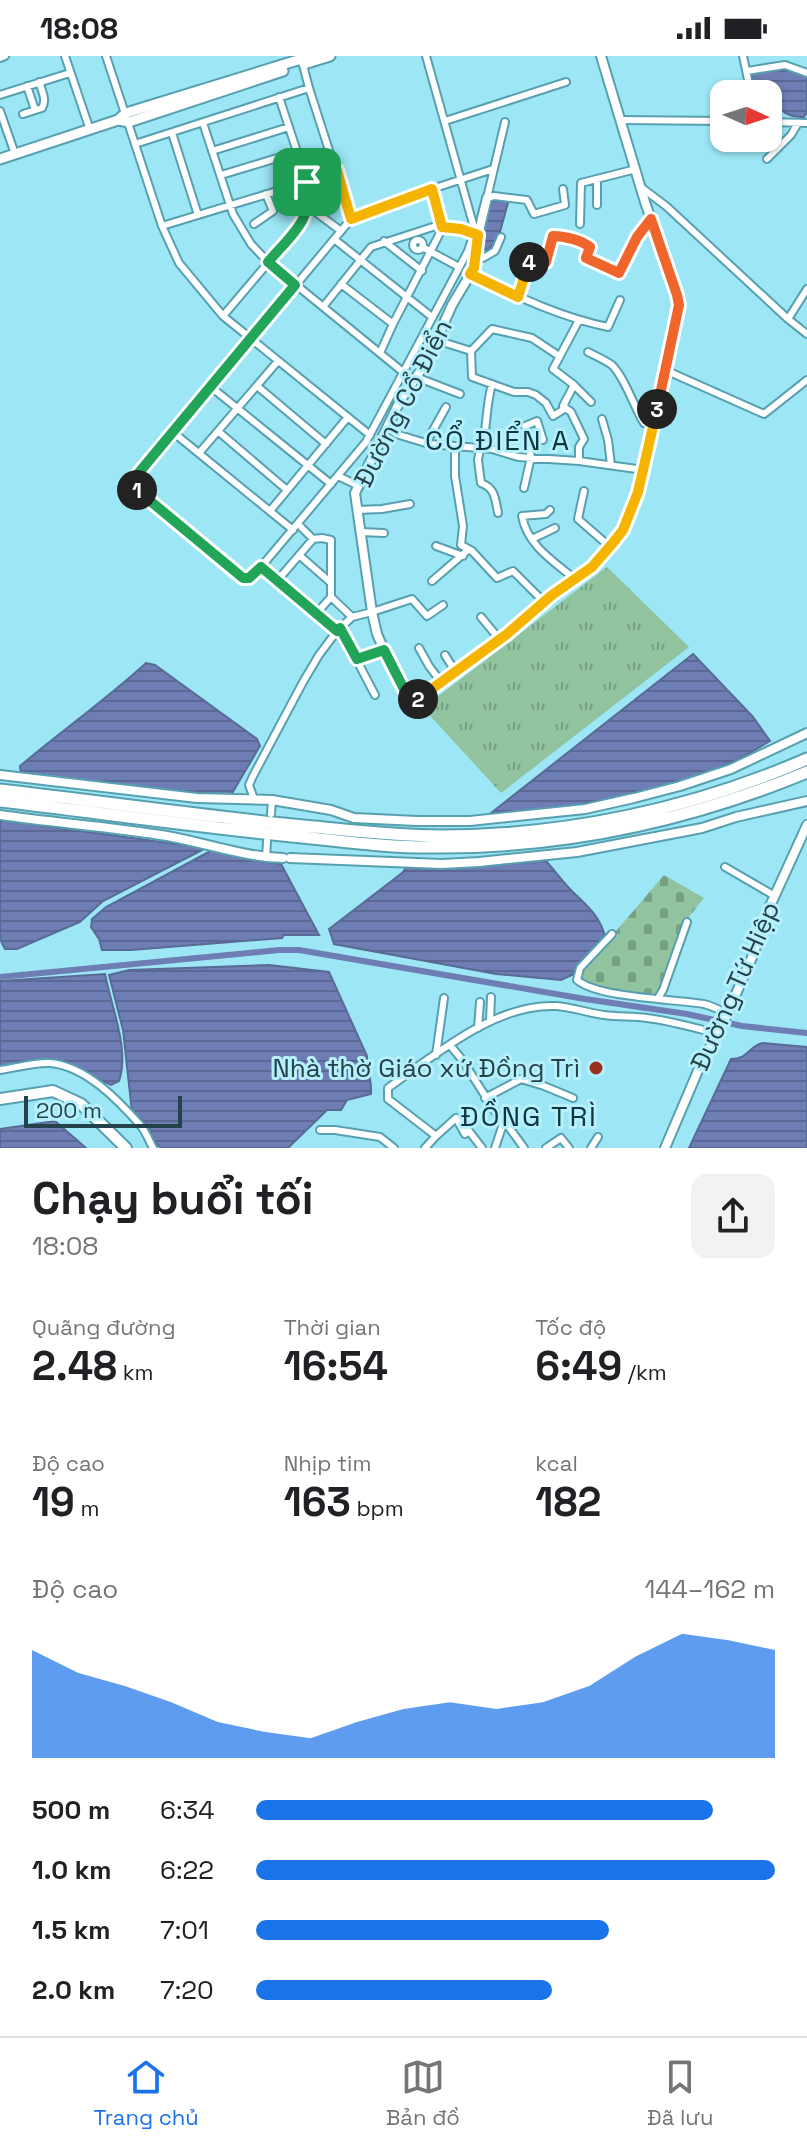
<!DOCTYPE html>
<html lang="vi">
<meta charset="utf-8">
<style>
:root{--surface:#fff;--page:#f2f2f2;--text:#202124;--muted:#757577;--line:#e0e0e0;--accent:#1a73e8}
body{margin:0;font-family:"Space Grotesk",sans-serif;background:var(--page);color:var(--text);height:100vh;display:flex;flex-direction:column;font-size:30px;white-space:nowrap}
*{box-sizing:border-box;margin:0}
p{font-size:26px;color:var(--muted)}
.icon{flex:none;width:44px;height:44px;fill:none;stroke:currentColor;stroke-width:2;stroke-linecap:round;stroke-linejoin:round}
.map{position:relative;height:1092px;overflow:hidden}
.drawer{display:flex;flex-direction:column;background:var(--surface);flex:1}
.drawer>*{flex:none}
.needle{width:52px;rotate:93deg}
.controls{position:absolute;left:710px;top:24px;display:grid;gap:16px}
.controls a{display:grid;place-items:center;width:72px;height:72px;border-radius:16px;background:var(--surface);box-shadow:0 2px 6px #0004;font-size:40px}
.scale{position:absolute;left:24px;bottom:20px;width:158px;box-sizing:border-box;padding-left:8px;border:4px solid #244249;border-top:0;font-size:22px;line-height:28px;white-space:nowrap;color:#244249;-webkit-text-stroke:6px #b6f0fd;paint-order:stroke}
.pin{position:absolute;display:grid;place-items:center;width:68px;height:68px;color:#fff;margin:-34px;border-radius:16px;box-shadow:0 4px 12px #0006}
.km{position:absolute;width:40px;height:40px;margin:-20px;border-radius:50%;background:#222;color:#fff;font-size:22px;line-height:40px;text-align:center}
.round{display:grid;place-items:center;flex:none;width:84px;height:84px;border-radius:16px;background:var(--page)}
.overview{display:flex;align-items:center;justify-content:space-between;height:136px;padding:0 32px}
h1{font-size:44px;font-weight:700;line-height:60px}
.figures{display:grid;grid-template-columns:repeat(3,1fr);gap:12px;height:136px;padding:8px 32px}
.figures div{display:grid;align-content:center}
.figures b{font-size:40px;font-weight:700}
.figures small{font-size:22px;font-weight:400}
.figures p{font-size:22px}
.chart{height:224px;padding:16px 32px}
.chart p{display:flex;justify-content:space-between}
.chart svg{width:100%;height:144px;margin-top:8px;fill:var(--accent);opacity:.7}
ul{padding:0 32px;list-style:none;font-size:26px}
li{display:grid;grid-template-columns:128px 96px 1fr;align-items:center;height:60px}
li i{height:20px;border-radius:10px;background:var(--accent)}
.status{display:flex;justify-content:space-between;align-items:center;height:56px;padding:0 40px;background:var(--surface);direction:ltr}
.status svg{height:22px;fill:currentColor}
.dock{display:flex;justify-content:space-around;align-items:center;height:112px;border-top:2px solid var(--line);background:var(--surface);font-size:22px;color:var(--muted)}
.dock a{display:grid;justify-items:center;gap:4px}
.dock .active{color:var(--accent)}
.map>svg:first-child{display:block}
</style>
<div class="status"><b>18:08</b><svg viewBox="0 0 49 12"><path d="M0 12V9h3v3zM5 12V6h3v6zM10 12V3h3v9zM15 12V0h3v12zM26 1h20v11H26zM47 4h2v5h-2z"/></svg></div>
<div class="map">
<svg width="807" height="1092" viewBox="0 0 807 1092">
<defs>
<pattern id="grass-tufts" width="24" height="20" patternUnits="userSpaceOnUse" patternTransform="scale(2)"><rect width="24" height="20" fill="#90c39e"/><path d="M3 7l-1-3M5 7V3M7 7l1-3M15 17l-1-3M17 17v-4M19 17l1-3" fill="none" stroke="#75a083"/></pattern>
<pattern id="cemetery-stones" width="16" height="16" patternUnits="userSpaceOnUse" patternTransform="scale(2)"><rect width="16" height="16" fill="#90c39e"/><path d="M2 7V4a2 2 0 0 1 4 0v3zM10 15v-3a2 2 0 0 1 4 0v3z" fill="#75a083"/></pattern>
<pattern id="water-rules" width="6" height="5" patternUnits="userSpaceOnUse" patternTransform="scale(2)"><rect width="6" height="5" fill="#6f7db5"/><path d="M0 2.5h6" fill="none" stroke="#5b6895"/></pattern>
</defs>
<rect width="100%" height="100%" fill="#9ce6f6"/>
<path fill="url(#grass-tufts)" d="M607 511 689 591 501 737 423 652Z"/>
<path fill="url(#cemetery-stones)" d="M664 819 704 842 681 871 662 931 655 941 587 929 579 923 582 915Z"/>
<path fill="url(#water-rules)" stroke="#586b95" stroke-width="2" d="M788 11 807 18V56L804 61C781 62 783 49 768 48V38H753L752 18Z
M492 143H509L498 183 487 195 480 189C483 173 488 159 492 143Z
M693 598 753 661 770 685C758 692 745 701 732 706 656 740 574 751 492 760L491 757Z
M146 607 155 609 257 683 260 690 231 739 216 741 21 719 20 710C61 675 106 644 146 607Z
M0 764 206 792 103 845 80 866 17 893H5L0 883Z
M214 793 250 804 281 808 319 879H284L282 882 131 894H102L99 883 91 871 92 863 106 851Z
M546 805C556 816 565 829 576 839 590 852 601 863 605 881L572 919 561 924 496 918 334 888 329 873 402 817 406 812 469 811Z
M269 909 329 916 367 1000C367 1014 372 1024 371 1038L347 1044 341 1054H327L288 1092H161L153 1084 148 1069 132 1056 123 974 109 919 129 914Z
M105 918C111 950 130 994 119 1025L111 1029 82 1016 32 1006 0 1010V925Z
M763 987 807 991V1092H689L731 1003C749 1003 748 990 763 987Z
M55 1065 86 1092H0V1073Z"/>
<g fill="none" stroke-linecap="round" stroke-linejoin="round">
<path stroke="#6f7db5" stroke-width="6" d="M0 921 279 894H299L585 943 687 958 742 970 807 977"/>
<defs>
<path id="minor" d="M65 0 90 74
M106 0 162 170 179 207 223 260 370 379
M426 0 473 168 474 177 468 195 366 386 261 511 249 522H243L138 436 135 428 137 419 351 163 432 133 493 113
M743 0 751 38
M0 2 5 0
M302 5 309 32
M747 15 785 9 807 17
M27 30 35 54
M0 39 70 17
M0 55 15 98
M23 58 42 52C47 44 42 35 39 26
M621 64 724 65
M445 65 566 26
M505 66 487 142 494 140 527 144 534 158 565 149 563 133
M768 66 807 67
M203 67 233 158 251 188 268 206 403 316
M172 77 198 159
M135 88 309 32 351 163
M212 95 289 71
M767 103 791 79 798 67
M221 119 297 96
M642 132 666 150 788 263 807 278
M597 149V123
M309 151 341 175
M254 168 273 155 266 138
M580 168 581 127 636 113
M162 170 307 126 337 114
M442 171 456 172 477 179
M334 183 432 261
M413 189a5 5 0 1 1 10 0a5 5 0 1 1-10 0Z
M384 185 422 215
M422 191 459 211
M476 195 483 202 495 195 501 181
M470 218C515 239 559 261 608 271L620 244
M341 228 393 268
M518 241 530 203 546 206 553 180C564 179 582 184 590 191L586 202 619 217 637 181 651 163
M323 251 371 191 442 168
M223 260 301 168C309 153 310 142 307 126L279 41
M788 263 807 233
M436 284 471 295 472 321 514 336H528L536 339 546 347 553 360 566 352
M471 295 492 273 532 282 559 300
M588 296C596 300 605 304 612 309 625 322 634 351 644 367L653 369
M380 297 393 268 442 173V165L432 133
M665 314 764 358 807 324
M416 321 460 338
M574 329 553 313 579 264
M257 330 326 388
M211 331 331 428
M602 363 608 384 611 409
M387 371 396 378 429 388 492 393 518 401 579 405 644 414
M219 376 287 434
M174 377 293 474
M426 387 446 351
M455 392V420L463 470 461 489 472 495 497 522 513 515 544 546
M480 393 478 404 481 427C495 432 495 442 498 457
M482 393C487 371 486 349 492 328
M200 396 278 305
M579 405V391L584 383 571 356 563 350 574 329 591 346
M338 420 359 430
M524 432 531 401 525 370 537 365 543 384
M584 435 578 463 609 490
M357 454 382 453 410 448
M550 454 546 458 522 460C527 489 553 505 575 523
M270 455 348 361
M298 468 313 483 322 482 331 484V541L352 561
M361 476 384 477
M532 483 555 472
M436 490 463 500
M299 499 330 526
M261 511 337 575
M277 525 313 483
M432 525 468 494
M316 558 331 541
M481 561 500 584
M340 572 375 639
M419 592 429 610 441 626
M445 599 455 615
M357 603 384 594
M254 743 249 729 253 720 303 626 319 599 337 575 352 561 372 556 412 543 427 560 443 549
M271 758 272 744
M266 802 267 785
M725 811 775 840
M612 878 580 912 577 924C598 942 674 943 704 948 712 950 720 954 727 958
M658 942 663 934 687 866
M490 965 491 941
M478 972 480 946
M450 989 463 1005 503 1068 508 1070 524 1092
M436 999 444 942
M0 1014C16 1012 34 1006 50 1007 86 1010 119 1045 141 1070 146 1076 149 1085 153 1092
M485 1042 521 1023 544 1030 573 1042
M320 1074H335L380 1081 394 1092
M436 1080 388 1043V1032C435 999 496 947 556 950 572 951 588 957 604 959 618 961 633 960 647 962 672 965 695 972 719 978
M425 1092 436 1080 456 1062 465 1078 469 1075 482 1092
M495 1092 503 1068
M546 1092 561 1082 569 1092
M591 1092 598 1081"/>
<path id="tertiary" d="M487 142 478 179 474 212 452 249 427 305 400 345 355 437 372 556 377 578 391 610 406 637 413 646 429 637 448 620 507 578 552 539 592 511 623 474 638 436 679 249 677 239 645 146 601 0
M0 719 197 742 272 744 331 754 354 762 417 765H470L585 753 634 742 680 730 731 713 807 677
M0 759C56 767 112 771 167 780 206 787 244 801 283 802
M290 802 442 808 479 806 577 796 702 772 736 761 807 745
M665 1092 700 1010 725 963 753 899 770 850 807 769"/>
<path id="secondary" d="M304 8 330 0
M118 64 129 66 283 15
M0 103 118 64 126 57 311 0"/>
<path id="primary" d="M0 1043 53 1035 81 1048 126 1092"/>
<path id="motorway" d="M0 734C105 746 209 761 314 771 356 775 398 780 441 780 566 780 692 753 807 703
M0 745C101 757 201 771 302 781 348 786 394 792 441 791 566 791 691 764 807 716"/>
</defs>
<use href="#minor" stroke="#57a0b0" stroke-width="10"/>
<use href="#tertiary" stroke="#57a0b0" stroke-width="12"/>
<use href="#secondary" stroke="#57a0b0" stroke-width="13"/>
<use href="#primary" stroke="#57a0b0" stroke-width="14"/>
<use href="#motorway" stroke="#57a0b0" stroke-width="15"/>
<use href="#minor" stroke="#fff" stroke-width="6"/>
<use href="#tertiary" stroke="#fff" stroke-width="8"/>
<use href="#secondary" stroke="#fff" stroke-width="9"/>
<use href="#primary" stroke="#fff" stroke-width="10"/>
<use href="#motorway" stroke="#fff" stroke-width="11"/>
</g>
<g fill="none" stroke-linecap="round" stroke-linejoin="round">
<defs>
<path id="split-1" d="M137 434 135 428 137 419 295 229 268 206C290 180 315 163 307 126"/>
<path id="split-2" d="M137 434 243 522H249L261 511 337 575 340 572 357 603 384 594 406 637 413 646 418 643"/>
<path id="split-3" d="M418 643 507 578 552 539 592 511 612 488 623 474 638 436 657 353"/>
<path id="split-4" d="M529 206 530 203 546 206 553 180C564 180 581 184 590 191L586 202 619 217 637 181 651 163 677 239 679 249 657 353"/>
<path id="split-5" d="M307 126 337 114 351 163 432 133 442 171 461 173 478 179 474 212 470 218 518 241 529 206"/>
</defs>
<use href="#split-1" stroke="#fff" stroke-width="16"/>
<use href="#split-2" stroke="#fff" stroke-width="16"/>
<use href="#split-3" stroke="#fff" stroke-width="16"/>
<use href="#split-4" stroke="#fff" stroke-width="16"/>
<use href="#split-5" stroke="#fff" stroke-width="16"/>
<use href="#split-1" stroke="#22a559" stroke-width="10"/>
<use href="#split-2" stroke="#22a559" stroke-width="10"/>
<use href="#split-3" stroke="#f5b400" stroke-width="10"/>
<use href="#split-4" stroke="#f0652b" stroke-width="10"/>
<use href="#split-5" stroke="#f5b400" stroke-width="10"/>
</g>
<circle fill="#9a311d" stroke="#b6f0fd" stroke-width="3" cx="596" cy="1012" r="8"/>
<g text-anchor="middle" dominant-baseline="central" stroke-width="6" stroke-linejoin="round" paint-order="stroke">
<g font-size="26" fill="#244249" stroke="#b6f0fd">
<text transform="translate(403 347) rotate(-63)">Đường Cổ Điển</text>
<text transform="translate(735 930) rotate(-66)">Đường Tứ Hiệp</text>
</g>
<g font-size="26" fill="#244249" stroke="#b6f0fd" text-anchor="end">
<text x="580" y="1012">Nhà thờ Giáo xứ Đồng Trì</text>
</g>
<g font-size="28" letter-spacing="2" fill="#0c353d" stroke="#b6f0fd">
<text x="498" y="384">CỔ ĐIỂN A</text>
<text x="529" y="1060">ĐỒNG TRÌ</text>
</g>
</g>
</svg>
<div class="controls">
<a><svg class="needle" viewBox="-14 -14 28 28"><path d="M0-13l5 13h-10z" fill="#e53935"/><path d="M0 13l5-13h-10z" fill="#757577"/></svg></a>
</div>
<div class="scale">200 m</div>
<div class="pin" style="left:307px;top:126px;background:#1e9e55"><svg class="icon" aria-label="arrive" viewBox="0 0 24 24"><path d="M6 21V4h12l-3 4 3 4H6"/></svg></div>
<b class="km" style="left:137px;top:434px">1</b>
<b class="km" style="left:418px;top:643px">2</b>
<b class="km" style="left:657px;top:353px">3</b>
<b class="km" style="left:529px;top:206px">4</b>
</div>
<section class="drawer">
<div class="overview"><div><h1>Chạy buổi tối</h1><p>18:08</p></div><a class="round"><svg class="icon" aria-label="share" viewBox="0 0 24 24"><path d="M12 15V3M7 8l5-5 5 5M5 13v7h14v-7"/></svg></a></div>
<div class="figures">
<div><p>Quãng đường</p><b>2.48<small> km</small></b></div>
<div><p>Thời gian</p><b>16:54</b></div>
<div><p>Tốc độ</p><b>6:49<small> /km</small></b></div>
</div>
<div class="figures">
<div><p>Độ cao</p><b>19<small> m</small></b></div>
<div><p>Nhịp tim</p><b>163<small> bpm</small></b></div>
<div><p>kcal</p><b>182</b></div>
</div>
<div class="chart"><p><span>Độ cao</span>144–162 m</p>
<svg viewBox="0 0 160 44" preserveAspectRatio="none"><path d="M0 44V11L10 18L20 22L30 27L40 33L50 36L60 38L70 33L80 29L90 27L100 29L110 27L120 22L130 13L140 6L150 8L160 11V44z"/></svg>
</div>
<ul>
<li><b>500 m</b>6:34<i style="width:88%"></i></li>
<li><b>1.0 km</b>6:22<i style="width:100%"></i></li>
<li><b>1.5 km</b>7:01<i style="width:68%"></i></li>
<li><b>2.0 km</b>7:20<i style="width:57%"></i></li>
</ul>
</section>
<nav class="dock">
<a class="active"><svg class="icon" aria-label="home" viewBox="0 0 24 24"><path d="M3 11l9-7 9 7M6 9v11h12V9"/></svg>Trang chủ</a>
<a><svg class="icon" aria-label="map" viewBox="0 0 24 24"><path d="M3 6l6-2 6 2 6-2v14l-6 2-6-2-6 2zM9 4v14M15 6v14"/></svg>Bản đồ</a>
<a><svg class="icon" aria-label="saved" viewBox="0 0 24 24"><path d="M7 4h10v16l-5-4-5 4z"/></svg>Đã lưu</a>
</nav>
